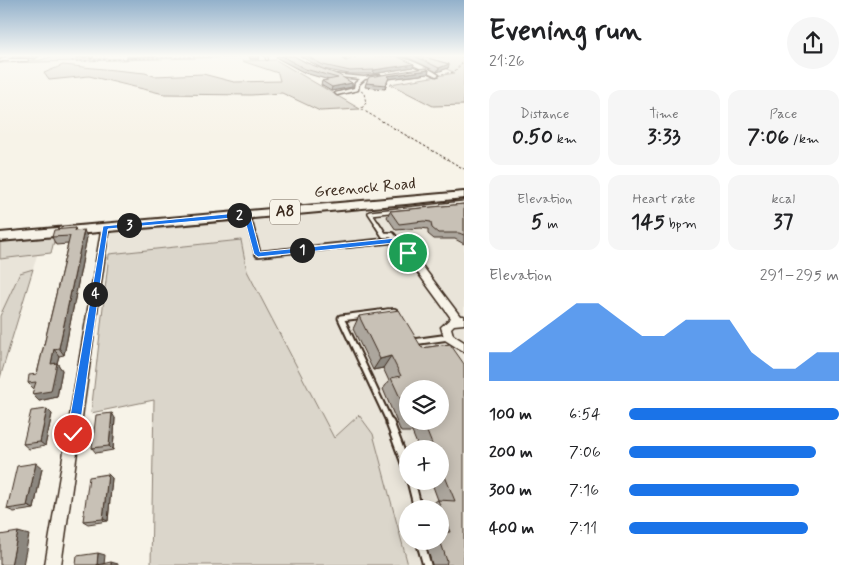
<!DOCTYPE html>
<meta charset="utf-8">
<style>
:root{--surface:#fff;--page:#f6f6f6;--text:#202124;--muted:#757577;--accent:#1a73e8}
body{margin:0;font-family:Mynerve,sans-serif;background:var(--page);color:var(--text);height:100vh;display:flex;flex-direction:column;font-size:19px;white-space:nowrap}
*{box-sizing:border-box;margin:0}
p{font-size:16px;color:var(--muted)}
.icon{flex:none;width:28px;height:28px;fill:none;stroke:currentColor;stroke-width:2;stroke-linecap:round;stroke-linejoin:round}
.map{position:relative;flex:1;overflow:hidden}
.panel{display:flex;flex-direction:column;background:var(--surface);width:400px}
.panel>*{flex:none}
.controls{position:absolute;left:399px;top:380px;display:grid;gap:10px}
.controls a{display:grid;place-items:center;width:50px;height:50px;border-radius:50%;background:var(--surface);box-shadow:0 2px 12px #0003;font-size:25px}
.pin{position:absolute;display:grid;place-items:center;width:42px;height:42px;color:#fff;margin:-21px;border:2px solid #fff;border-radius:50%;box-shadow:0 1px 5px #0007}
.km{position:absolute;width:25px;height:25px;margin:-12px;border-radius:50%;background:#222;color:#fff;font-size:14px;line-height:25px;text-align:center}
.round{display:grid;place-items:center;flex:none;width:52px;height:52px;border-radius:26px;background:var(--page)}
.head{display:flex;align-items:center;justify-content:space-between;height:85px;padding:0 25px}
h1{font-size:28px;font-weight:700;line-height:38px}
.stats{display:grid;grid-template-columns:repeat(3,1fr);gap:8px;height:85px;padding:5px 25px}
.stats div{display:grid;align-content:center;border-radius:12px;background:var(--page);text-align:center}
.stats b{font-size:21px;font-weight:700}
.stats small{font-size:14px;font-weight:400}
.stats p{font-size:14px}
.chart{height:140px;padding:10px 25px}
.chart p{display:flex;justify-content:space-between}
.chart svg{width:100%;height:90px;margin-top:5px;fill:var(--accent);opacity:.7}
ul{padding:0 25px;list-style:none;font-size:16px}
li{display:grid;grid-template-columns:80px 60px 1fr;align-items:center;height:38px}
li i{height:12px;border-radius:6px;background:var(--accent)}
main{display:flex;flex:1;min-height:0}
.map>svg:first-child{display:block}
</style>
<main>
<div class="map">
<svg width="464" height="565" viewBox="0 0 464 565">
<rect width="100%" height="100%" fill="#f7f3e8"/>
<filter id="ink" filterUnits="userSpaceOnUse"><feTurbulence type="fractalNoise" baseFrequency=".02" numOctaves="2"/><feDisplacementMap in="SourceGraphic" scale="10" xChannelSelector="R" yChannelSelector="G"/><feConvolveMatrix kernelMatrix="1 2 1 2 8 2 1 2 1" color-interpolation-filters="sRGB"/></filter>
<g filter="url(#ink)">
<path fill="#e9e4d9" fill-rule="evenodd" d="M464 202V565H346L246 271 241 240 109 254 111 233 228 221ZM408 389H440V421H408ZM408 449H440V481H408ZM408 509H440V541H408Z
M37 255 33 269 0 378V259Z"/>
<path fill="#dbd6cb" stroke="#8b8074" d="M54 56 76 57 75 59 236 57 0 63V62L40 60Z
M422 57H464V105L433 106 390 84 455 73Z
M276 60 360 109 320 111 282 93 251 95 164 94 89 76 49 80 44 73 63 65 145 73 154 76 203 74 234 82 280 81 278 73 242 61Z
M55 237 51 253 0 259V242Z
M241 240 247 271 334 438 359 415 373 434 408 565H151L154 400 91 413 109 254Z
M33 269 0 378V316L20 273Z"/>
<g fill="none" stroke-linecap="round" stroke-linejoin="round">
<defs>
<path id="service-far4" d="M266 56 267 59
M3 60H27"/>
<path id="service-far3" d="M247 214 250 225
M378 225 370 213 464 203"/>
<path id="service-far2" d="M250 224 258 254 396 240
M377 224 384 235H392L408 253
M378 313 394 311 395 313"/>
<path id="service-far1" d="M388 312 341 318 391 425
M395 312 397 316
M413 342 449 337"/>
<path id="service" d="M390 423 408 471
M411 481 418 509
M420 541 427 565"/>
<path id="minor" d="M8 56H14L0 62V60Z
M90 56H93L91 58Z
M389 56C405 56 425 66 439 75L436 76 411 64Z
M331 74 364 77 380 75 382 76 365 79 359 84 358 90 337 95 335 93 354 88 355 83 360 79 330 76Z
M102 225H105L109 227 61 565H45Z
M408 250 411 251 460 316H464V324L454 325 451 328 453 335 464 342V352L445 340 441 327 451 318 405 255 404 253Z"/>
<path id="primary" d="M464 192V198L406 204 0 241V233Z"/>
</defs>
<use href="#service-far4" stroke="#3b2a1e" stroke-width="4"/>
<use href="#service-far3" stroke="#3b2a1e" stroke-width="6"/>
<use href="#service-far2" stroke="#3b2a1e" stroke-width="8"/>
<use href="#service-far1" stroke="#3b2a1e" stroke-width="9"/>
<use href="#service" stroke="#3b2a1e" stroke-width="11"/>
<use href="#minor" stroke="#3b2a1e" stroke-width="3"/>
<use href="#primary" stroke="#3b2a1e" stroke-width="4"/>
<path stroke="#3b2a1e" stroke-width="1" stroke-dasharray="2.5 2" stroke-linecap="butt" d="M74 56 72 61H87
M94 60 211 56
M442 74 454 72 464 61
M361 91 364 93 366 103 361 109 464 169"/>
<use href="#service-far4" stroke="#f7f3e8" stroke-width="2"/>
<use href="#service-far3" stroke="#f7f3e8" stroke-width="3"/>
<use href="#service-far2" stroke="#f7f3e8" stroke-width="4.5"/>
<use href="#service-far1" stroke="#f7f3e8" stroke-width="5"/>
<use href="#service" stroke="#f7f3e8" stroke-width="7"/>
<use href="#minor" fill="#f7f3e8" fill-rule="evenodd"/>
<use href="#primary" fill="#f7f3e8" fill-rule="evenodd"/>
</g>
<path fill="#aca69d" stroke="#3b2a1e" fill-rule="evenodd" d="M15 56H40L35 59 15 57Z
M77 56H89L88 57 77 58Z
M127 56H157L127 58Z
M249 56H260L259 59H250Z
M276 56H294L307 63 352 83V87L331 91 321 85 322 81 329 80 305 73 277 58Z
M300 56H353L344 60 346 61 414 64 413 67 373 74H349L323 69Z
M402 56H420L449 64 448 68 437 72 409 58Z
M429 70 428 74 388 79 385 89 365 87 366 83Z
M464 204V244L455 239H434L428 234V229L421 228 396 230 387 217 390 211Z
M75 228 76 231 87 237 64 355 59 356 57 363 62 370 57 397 39 401 32 394 34 389 28 383 37 374 68 244 56 245 52 237Z
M359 316 422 348 450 344 464 565H432V564L425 541H440V509H426L425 507 438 500 431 481H440V449H419L412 432H401L383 389 389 381 383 368 373 370 353 329ZM408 389 440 421H408Z
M52 414 45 446 29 449 23 444Z
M115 418 113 450 96 453 92 448Z
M42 468 34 509 14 512 7 509Z
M112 478 108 521 88 524 83 521Z"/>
<path fill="#8c877f" stroke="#3b2a1e" d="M353 56 342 60 341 63 343 57Z
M414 64 413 67 373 74 374 70Z
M449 64 448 68 437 72 439 68Z
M429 70 428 74 388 79 385 89 388 80 387 76Z
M352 83V87L331 91 332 87Z
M84 230 87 237 64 355 59 348Z
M54 349 59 356 57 363 62 370 57 397 39 401 32 394 51 364Z
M391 356 383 368 373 370 380 359Z
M47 409 52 414 45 446 40 442Z
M112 413 115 418 113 450 109 446Z
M36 463 42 468 34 509 27 506Z
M108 474 112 478 108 521 103 519Z
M18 532 29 535 23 565H11Z
M98 553 105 555 104 565H97Z
M111 562 118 564V565H111Z"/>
<path fill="#c8c1b6" stroke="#3b2a1e" d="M282 56H294L307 63 339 75 352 83 332 87 322 81 338 78 305 69Z
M307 56H343L342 59 346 61 358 56H396L414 64 374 70 350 71 323 65Z
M415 56H420L449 64 439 68Z
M425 68 429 70 387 76 389 77 386 85 366 83 369 77Z
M464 204V235L459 233H438L432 228 431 222 424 221 399 224 390 211Z
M75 228 74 231 84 230 59 348 54 349 51 364 57 363 51 391 32 394 36 382 28 383 29 375 37 374 70 236 52 237 54 230Z
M399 310 422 348 450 344 464 364V565H446L447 561 440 540V533L450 532 438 500 455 501 440 464V449H434L423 422H411L410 421H440V389H408V415L391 378 401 376 391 356 380 359 359 316Z
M47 409 40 442 23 444 31 411Z
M112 413 109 446 92 448 96 415Z
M36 463 27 506 7 509 17 466Z
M108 474 103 519 83 521 89 477Z
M18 532 11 565H0V535Z
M98 553 97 565 111 562V565H76L77 556Z"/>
</g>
<linearGradient id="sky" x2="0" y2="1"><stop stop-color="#93b1cb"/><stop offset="0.41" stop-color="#fbfaf5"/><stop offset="1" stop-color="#fbfaf5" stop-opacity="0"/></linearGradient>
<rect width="464" height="136" fill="url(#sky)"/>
<path fill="#1a73e8" stroke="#fff" d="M247 212 250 214 260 252 396 238 412 253 405 255 394 243 258 257 254 254 244 217 108 229 79 434 77 438 73 440 69 438 67 434 103 226Z"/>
<g text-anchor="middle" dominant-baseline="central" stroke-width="4" stroke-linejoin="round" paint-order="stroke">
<rect fill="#f7f3e8" stroke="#73665b" stroke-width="1" x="270" y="199.5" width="30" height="25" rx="4"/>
<g font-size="15" font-weight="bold" fill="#3b2a1e">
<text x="285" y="212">A8</text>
</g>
<g font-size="16" fill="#3b2a1e" stroke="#f7f3e8">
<text transform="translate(365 188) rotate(-5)">Greenock Road</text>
</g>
</g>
</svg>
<div class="controls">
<a><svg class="icon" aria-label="layers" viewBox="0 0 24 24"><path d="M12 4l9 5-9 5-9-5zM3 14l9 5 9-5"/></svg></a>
<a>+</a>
<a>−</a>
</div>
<div class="pin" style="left:408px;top:253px;background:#1e9e55"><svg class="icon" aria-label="arrive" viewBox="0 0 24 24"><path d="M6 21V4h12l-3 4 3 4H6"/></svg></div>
<div class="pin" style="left:73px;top:434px;background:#d93025"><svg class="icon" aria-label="check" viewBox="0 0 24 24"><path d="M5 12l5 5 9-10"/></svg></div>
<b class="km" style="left:302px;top:250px">1</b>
<b class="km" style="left:239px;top:215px">2</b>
<b class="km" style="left:129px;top:225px">3</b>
<b class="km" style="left:95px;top:294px">4</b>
</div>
<section class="panel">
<div class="head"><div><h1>Evening run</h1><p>21:26</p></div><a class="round"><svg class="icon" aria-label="share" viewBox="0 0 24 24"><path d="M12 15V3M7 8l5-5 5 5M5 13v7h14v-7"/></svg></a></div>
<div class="stats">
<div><p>Distance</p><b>0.50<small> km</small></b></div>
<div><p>Time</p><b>3:33</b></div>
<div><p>Pace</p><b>7:06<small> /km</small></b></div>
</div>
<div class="stats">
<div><p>Elevation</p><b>5<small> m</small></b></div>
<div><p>Heart rate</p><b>145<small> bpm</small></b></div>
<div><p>kcal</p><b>37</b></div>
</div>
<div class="chart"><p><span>Elevation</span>291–295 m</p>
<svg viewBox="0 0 160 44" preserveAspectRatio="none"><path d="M0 44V30L10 30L20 22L30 14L40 6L50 6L60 14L70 22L80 22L90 14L100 14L110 14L120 30L130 38L140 38L150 30L160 30V44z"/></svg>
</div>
<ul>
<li><b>100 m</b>6:54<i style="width:100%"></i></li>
<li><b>200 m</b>7:06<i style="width:89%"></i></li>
<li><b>300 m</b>7:16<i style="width:81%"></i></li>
<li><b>400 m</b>7:11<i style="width:85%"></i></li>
</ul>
</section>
</main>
